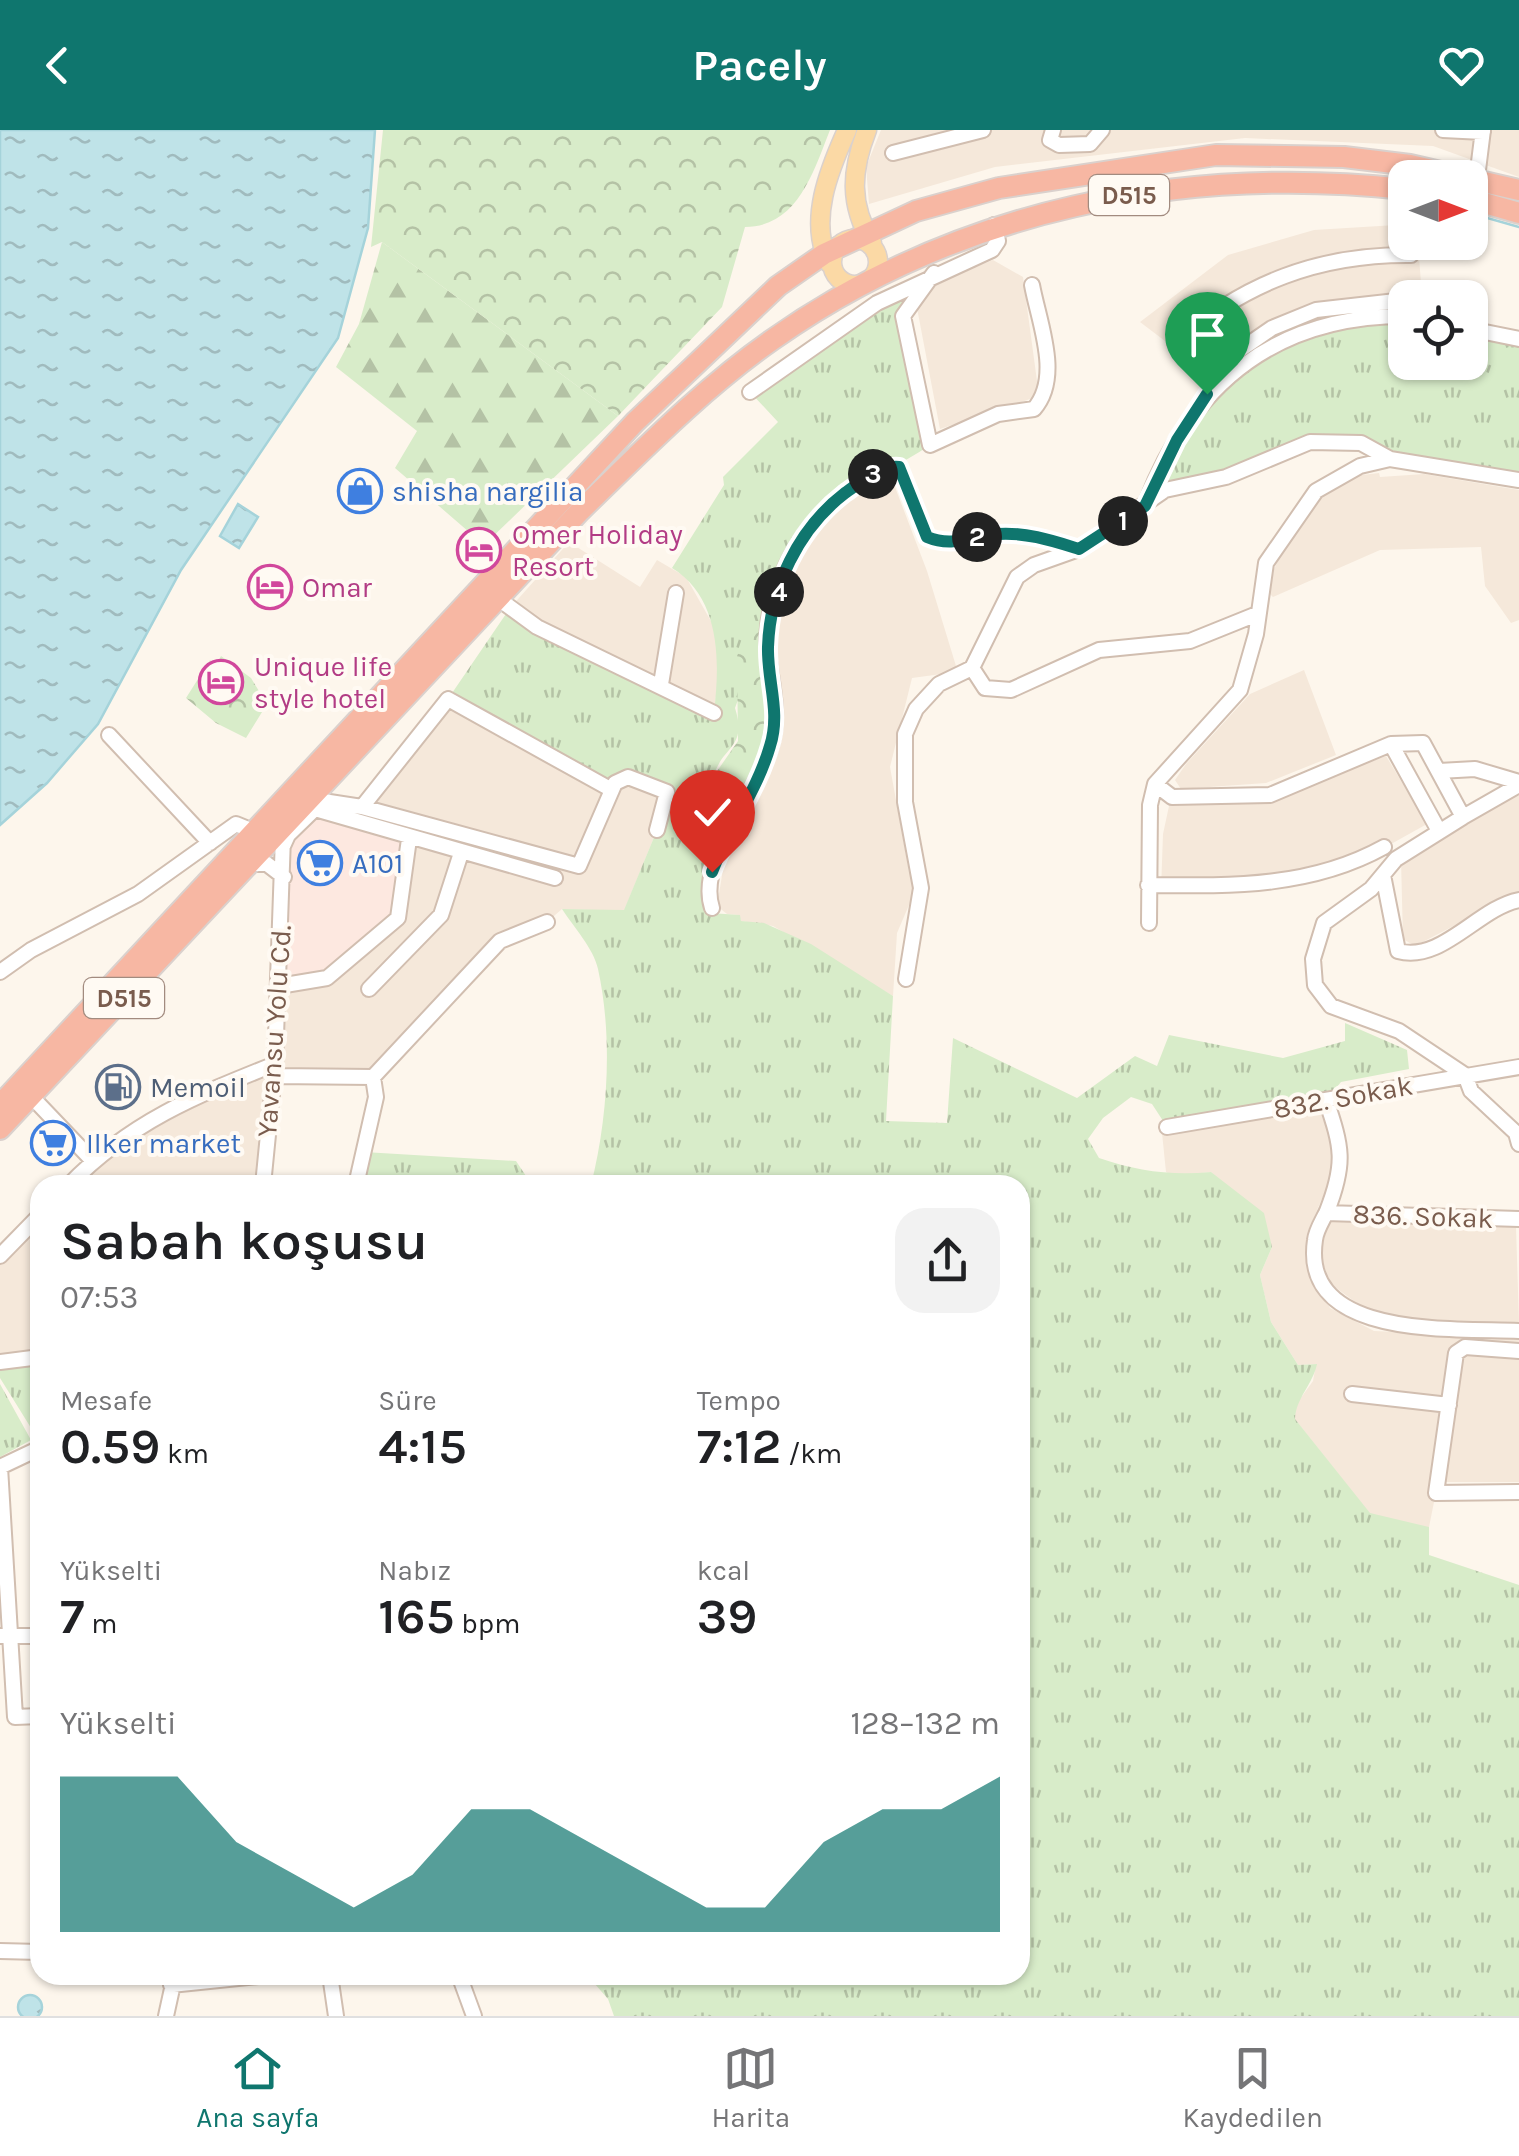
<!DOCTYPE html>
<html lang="tr">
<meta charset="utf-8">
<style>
:root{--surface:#fff;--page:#f2f2f2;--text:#202124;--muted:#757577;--line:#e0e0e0;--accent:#0f766e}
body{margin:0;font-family:Karla,sans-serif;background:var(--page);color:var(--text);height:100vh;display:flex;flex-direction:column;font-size:38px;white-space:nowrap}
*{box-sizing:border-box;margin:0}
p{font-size:32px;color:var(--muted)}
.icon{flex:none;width:55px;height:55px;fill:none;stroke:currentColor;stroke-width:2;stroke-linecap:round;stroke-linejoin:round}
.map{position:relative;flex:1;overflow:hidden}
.panel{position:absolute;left:30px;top:1045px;width:1000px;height:810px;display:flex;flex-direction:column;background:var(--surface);border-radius:30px;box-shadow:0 2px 8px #0004}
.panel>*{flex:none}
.needle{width:65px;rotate:90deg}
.buttons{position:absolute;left:1388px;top:30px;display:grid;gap:20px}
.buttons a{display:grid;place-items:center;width:100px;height:100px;border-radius:20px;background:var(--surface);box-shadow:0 2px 8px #0004;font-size:50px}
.pin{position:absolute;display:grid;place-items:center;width:85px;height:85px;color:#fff;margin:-102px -42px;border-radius:50% 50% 50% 0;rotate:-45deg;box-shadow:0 0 10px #0007}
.pin .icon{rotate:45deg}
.km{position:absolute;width:50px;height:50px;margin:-25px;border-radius:50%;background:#222;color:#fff;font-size:28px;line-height:50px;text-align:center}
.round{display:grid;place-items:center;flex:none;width:105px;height:105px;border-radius:30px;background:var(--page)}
.overview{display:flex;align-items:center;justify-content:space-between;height:170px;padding:0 30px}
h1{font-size:55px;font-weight:600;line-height:75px}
.metrics{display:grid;grid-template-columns:repeat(3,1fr);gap:15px;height:170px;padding:10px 30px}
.metrics div{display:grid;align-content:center}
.metrics b{font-size:50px;font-weight:600}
.metrics small{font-size:28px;font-weight:400}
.metrics p{font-size:28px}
.chart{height:280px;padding:20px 30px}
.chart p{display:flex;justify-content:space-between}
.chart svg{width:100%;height:180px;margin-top:10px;fill:var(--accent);opacity:.7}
header{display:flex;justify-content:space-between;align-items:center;height:130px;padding:0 30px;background:var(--accent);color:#fff;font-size:45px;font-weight:600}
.tab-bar{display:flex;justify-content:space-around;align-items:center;height:140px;border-top:2px solid var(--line);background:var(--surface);font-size:28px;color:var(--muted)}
.tab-bar a{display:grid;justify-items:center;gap:5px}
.tab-bar .on{color:var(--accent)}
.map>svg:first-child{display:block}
</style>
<header><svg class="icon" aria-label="back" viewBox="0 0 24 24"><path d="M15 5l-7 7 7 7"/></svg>Pacely<svg class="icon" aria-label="heart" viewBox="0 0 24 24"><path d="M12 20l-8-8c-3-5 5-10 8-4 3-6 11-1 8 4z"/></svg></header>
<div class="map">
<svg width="1519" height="1886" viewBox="0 0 1519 1886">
<defs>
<pattern id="grass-tufts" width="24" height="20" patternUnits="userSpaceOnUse" patternTransform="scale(2.5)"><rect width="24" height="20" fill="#d8ecc9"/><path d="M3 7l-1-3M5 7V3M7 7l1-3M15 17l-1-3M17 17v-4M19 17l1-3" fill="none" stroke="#b4c2a5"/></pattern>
<pattern id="forest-firs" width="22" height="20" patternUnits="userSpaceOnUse" patternTransform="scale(2.5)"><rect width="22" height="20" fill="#d8ecc9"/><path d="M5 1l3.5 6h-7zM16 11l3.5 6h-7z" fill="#b4c2a5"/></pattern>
<pattern id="park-crowns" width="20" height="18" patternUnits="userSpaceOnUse" patternTransform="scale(2.5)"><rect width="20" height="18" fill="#d8ecc9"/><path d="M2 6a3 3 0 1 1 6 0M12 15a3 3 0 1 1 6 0" fill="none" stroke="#b4c2a5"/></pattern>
<pattern id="water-ripples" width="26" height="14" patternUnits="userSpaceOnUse" patternTransform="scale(2.5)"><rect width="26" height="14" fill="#bfe3e8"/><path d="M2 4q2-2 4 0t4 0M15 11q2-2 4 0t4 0" fill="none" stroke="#a0bbbe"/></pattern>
</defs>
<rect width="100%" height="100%" fill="#fdf6ec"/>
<path fill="#f5e8da" d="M881 0H1519V47L1433 16 1245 8 995 37 869 74 866 37Z
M1396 95 1405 101V112L1418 113 1422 167 1358 172 1272 198 1211 246 1140 192 1228 125 1314 100Z
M993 130 1023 147 1039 266 940 299 917 178 931 155Z
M1379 343 1380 347 1424 344 1519 360V490L1511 493 1485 456 1481 417 1380 420 1273 467 1270 464 1274 439 1289 409 1324 363 1354 346Z
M890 344 927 441 956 536 949 543 912 548 890 637 909 742 918 754 897 803 893 866 773 796 741 791 739 785 727 784 717 776 726 721 755 666 771 520 794 438 817 398 841 375Z
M569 412 640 457 657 430 686 447 716 500 719 540 714 583 510 478Z
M1304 540 1336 625 1266 653 1181 659 1175 650 1186 634 1250 564Z
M448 569 667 662 657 700 624 781 562 779 547 792 500 811 373 947 274 946 263 1055H69L170 976 275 934 279 856 315 679 362 677Z
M1386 626 1427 694 1348 738 1161 760 1163 704 1169 676 1272 669Z
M1513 663 1519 666V762L1415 816 1403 809 1401 730Z
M1318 976 1331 1010 1334 1041 1308 1101 1305 1125 1309 1144 1330 1178 1374 1201 1519 1207V1352H1438L1429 1397 1424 1399 1370 1384 1294 1288 1295 1276 1313 1251 1316 1234 1298 1235 1271 1192 1260 1145 1272 1117 1211 1042 1173 1046 1166 1042 1162 1003Z
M40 1085V1269L31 1232H0V1126Z
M1329 1090 1516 1097 1519 1193 1499 1196 1420 1192 1365 1179 1332 1155 1322 1132V1106Z"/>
<path fill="#fde8e0" d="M315 679 409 709 398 788 327 848 279 856 283 716Z"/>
<path fill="url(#grass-tufts)" d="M934 143 903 186 930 315C902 335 870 346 843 365 785 406 759 514 735 578 748 619 722 615 713 648 701 689 712 740 710 783L740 785 741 791 764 793 811 814 893 866 886 991 947 993 953 908 1077 968 1135 926 1157 936 1169 905 1283 928 1345 911V893L1407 920 1409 939 1341 952 1326 970 1167 997 1152 974 1131 967 1103 988 1088 1009 1099 1028C1137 1041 1172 1046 1211 1042L1264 1083 1272 1117 1260 1145 1271 1192 1298 1235 1317 1234C1313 1254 1296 1268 1295 1289L1370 1383 1429 1397V1425L1519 1455V1886H614L608 1869 587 1845H1020V1055H591C608 988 613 907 598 839 594 819 573 796 562 779L624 780 657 700 667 662 628 647 612 660 448 569 510 478 714 582C720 532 721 468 672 438L724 355 723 347 778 292 750 262Z
M1405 186V232H1470V199L1519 209V350L1390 329 1360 313 1310 312 1226 347 1165 360 1154 351 1207 263 1293 206Z
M364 1022 516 1031 532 1055H356Z
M31 1232 40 1269V1304L36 1306 0 1248V1239Z
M0 1254 31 1310 0 1327Z"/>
<path fill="url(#forest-firs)" d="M382 112 618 286 484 415 395 338 417 301 336 237 359 194Z"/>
<path fill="url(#park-crowns)" d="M383 0H830C814 40 798 97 745 97L722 177 618 286 382 112 371 117Z
M754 491H772L771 614 722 715 709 719 698 684 713 647 738 611 737 526Z
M221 526 251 548 267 574 246 608 216 593 186 568 210 530 216 535Z"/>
<path fill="url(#water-ripples)" stroke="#a5d3da" stroke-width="2.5" d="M0 0H375L368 98 338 208 181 440 98 594 47 653 0 695Z
M238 374 258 387 239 418 220 406Z
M18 1877a12 12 0 1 1 24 0a12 12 0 1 1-24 0Z"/>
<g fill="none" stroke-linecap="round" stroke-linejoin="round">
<path stroke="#a5d3da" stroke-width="2.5" d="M1470 83 1519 97"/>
<defs>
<path id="minor" d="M1053 0 1050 10 1059 15 1090 14 1102 0
M1443 0 1483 2
M893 23 983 0
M1477 48 1483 0
M934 143 903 186 930 315 998 284 1034 279C1062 247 1039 193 1032 155
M1405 170 1316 180 1272 198 1211 240 1189 232 1175 213C1244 153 1319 124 1411 125
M1470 199 1519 209
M750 262 877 173 992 120 998 111 994 95
M1146 373C1191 255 1275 186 1405 186
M496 467 537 497 714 583
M972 538 985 558 1011 560 1099 520 1190 511 1257 484
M661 554 676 463
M109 605 210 713
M1391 614 1423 613 1463 687 1519 655
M1439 641 1475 639 1519 652
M1155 654 1172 667 1270 665 1391 614 1439 701
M362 677 448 569 612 660
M315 679 555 748
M1463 687 1396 729 1371 759 1324 793 1313 829 1315 855 1331 876 1399 901 1465 945 1471 961 1516 1003 1519 1014
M283 716 288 705 323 671 362 677 579 736 615 653 628 647 667 662 657 700
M246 734H267L284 747
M1383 745 1398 821C1442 833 1478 778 1519 770
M1148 755C1230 756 1310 758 1384 717
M712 778C696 730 758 663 771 615 780 584 772 555 768 524 762 465 799 397 845 363 861 351 879 335 899 337L927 407C953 418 971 406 998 404 1026 402 1053 411 1079 419
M1149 793 1150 675 1155 654 1240 560 1256 504 1266 433 1316 361 1360 336 1390 329 1519 350
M0 842 31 820 138 764 236 694 253 701
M906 849 921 758 905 672V604L916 579 939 554 972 538 1017 447 1034 435 1079 419 1165 360 1226 347 1310 312 1361 313 1390 329
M279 856 327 848 398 788 409 709
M369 859 441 785 461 723
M274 946 373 947 500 811 547 792
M31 966 92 1030
M1326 970C1342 1017 1346 1033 1327 1081 1323 1090 1316 1100 1315 1110 1300 1210 1455 1198 1519 1201
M1167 997 1519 937
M69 1055C130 992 195 966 275 934
M263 1055 275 934 283 707
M356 1055 376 967 373 947
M1326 1083 1519 1089
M0 1126 40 1085
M1519 1221 1465 1217 1456 1223 1436 1363 1519 1362
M0 1232 40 1227
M1352 1264 1449 1275
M0 1337 15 1587 40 1586
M0 1337 40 1318
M0 1506H40
M0 1821 40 1822
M330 1845 336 1886
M459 1845 474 1886
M171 1855 268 1845
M166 1886 175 1845"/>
<path id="major" d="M867 0C851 41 849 74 872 113
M832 132a23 23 0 1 1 46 0a23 23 0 1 1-46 0Z
M829 133C808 91 829 40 847 0"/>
<path id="highway" d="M1470 69 1519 83
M0 975 635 292 778 156 824 124 916 81 999 58 1216 25 1344 27 1410 35 1519 60
M0 999 580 381C641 322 702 259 772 210 958 79 1181 35 1405 59"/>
</defs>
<use href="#minor" stroke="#d1beb0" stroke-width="18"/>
<use href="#major" stroke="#dad1cd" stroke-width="21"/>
<use href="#highway" stroke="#dad1cd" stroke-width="24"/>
<use href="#minor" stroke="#fff" stroke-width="14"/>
<use href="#major" stroke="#fbd9a5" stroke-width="18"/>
<use href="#highway" stroke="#f7b7a3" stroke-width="20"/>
</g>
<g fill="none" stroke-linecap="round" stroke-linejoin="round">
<defs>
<path id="route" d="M712 742C728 699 757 661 770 616 781 582 767 551 768 517 770 458 798 399 845 363 861 352 879 335 899 337L927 407C953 418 971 406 998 404 1026 402 1053 411 1079 419L1145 376 1177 310 1207 264"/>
</defs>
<use href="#route" stroke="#fff" stroke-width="20"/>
<use href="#route" stroke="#0f766e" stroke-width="12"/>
</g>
<defs>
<symbol id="shop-ring" viewBox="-11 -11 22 22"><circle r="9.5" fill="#fffaf3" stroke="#3f7fe0" stroke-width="1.5"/><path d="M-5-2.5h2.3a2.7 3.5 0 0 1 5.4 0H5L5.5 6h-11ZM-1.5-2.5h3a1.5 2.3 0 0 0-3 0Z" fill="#3f7fe0"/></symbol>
<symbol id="hotel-ring" viewBox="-11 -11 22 22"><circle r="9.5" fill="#fffaf3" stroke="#d1479c" stroke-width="1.5"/><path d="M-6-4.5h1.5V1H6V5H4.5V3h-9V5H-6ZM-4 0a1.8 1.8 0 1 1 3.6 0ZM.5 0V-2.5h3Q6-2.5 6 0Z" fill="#d1479c"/></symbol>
<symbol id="supermarket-ring" viewBox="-11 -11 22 22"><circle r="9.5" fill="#fffaf3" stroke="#3f7fe0" stroke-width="1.5"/><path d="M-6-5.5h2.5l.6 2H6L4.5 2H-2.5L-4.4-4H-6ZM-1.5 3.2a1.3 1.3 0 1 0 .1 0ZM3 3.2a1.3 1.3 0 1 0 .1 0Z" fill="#3f7fe0"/></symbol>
<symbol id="fuel-ring" viewBox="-11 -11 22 22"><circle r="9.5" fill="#fffaf3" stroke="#5c6f8a" stroke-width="1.5"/><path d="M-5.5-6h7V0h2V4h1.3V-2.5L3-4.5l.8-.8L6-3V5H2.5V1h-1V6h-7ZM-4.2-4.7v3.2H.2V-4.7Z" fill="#5c6f8a"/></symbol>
</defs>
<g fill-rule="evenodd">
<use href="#shop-ring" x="335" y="336" width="50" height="50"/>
<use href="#hotel-ring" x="454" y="395" width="50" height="50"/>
<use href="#hotel-ring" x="245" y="432" width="50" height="50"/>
<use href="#hotel-ring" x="196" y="527" width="50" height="50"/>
<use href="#supermarket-ring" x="295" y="708" width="50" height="50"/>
<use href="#fuel-ring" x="93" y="932" width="50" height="50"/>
<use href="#supermarket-ring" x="28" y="988" width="50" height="50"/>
</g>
<g text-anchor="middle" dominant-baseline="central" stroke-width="8" stroke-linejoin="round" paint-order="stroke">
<g fill="#fffaf3" stroke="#a28b7f" stroke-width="2.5">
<rect x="1089" y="45" width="80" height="40" rx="8"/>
<rect x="84" y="848" width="80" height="40" rx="8"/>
</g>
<g font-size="25" font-weight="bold" fill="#7a5c4d">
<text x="1129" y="65">D515</text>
<text x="124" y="868">D515</text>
</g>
<g font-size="28" fill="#366cbe" stroke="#fffaf3" text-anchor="start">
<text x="392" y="361">shisha nargilia</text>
<text x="352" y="733">A101</text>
<text x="86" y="1013">Ilker market</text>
</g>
<g font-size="28" fill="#b23c85" stroke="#fffaf3" text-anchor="start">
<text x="512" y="404">Omer Holiday<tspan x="512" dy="32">Resort</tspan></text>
<text x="302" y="457">Omar</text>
<text x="254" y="536">Unique life<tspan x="254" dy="32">style hotel</tspan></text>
</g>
<g font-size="28" fill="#7a5c4d" stroke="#fffaf3">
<text transform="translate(274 901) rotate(-86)">Yavansu Yolu Cd.</text>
<text transform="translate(1343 967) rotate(-10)">832. Sokak</text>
<text transform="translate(1423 1086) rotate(2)">836. Sokak</text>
</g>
<g font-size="28" fill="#4e5e75" stroke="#fffaf3" text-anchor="start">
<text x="150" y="957">Memoil</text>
</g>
</g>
</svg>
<div class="buttons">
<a><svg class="needle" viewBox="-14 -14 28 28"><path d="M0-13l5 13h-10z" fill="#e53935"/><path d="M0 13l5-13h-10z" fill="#757577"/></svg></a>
<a><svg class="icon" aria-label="locate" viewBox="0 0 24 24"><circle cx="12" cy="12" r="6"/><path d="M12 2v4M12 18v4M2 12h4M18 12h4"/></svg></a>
</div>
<div class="pin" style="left:1207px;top:264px;background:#1e9e55"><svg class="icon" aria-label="arrive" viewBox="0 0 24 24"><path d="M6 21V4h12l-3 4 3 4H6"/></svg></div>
<div class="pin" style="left:712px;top:742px;background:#d93025"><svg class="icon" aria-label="check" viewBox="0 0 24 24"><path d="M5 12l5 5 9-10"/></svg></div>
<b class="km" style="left:1123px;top:391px">1</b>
<b class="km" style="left:977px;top:407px">2</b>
<b class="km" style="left:873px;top:344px">3</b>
<b class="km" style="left:779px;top:462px">4</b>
<section class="panel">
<div class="overview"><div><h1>Sabah koşusu</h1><p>07:53</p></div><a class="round"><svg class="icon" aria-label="share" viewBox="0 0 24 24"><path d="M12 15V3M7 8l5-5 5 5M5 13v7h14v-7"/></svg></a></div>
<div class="metrics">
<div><p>Mesafe</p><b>0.59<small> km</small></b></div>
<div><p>Süre</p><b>4:15</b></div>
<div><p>Tempo</p><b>7:12<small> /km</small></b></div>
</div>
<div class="metrics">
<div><p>Yükselti</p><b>7<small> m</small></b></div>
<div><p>Nabız</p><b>165<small> bpm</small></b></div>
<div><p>kcal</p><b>39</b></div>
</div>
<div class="chart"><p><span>Yükselti</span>128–132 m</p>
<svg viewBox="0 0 160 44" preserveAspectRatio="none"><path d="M0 44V6L10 6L20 6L30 22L40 30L50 38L60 30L70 14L80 14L90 22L100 30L110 38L120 38L130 22L140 14L150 14L160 6V44z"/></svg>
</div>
</section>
</div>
<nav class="tab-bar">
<a class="on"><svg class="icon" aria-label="home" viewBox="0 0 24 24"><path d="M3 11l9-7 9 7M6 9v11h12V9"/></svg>Ana sayfa</a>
<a><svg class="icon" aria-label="map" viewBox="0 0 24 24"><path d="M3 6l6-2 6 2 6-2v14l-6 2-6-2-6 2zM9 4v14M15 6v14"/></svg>Harita</a>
<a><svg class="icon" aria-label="saved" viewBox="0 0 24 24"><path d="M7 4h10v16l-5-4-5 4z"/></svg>Kaydedilen</a>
</nav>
